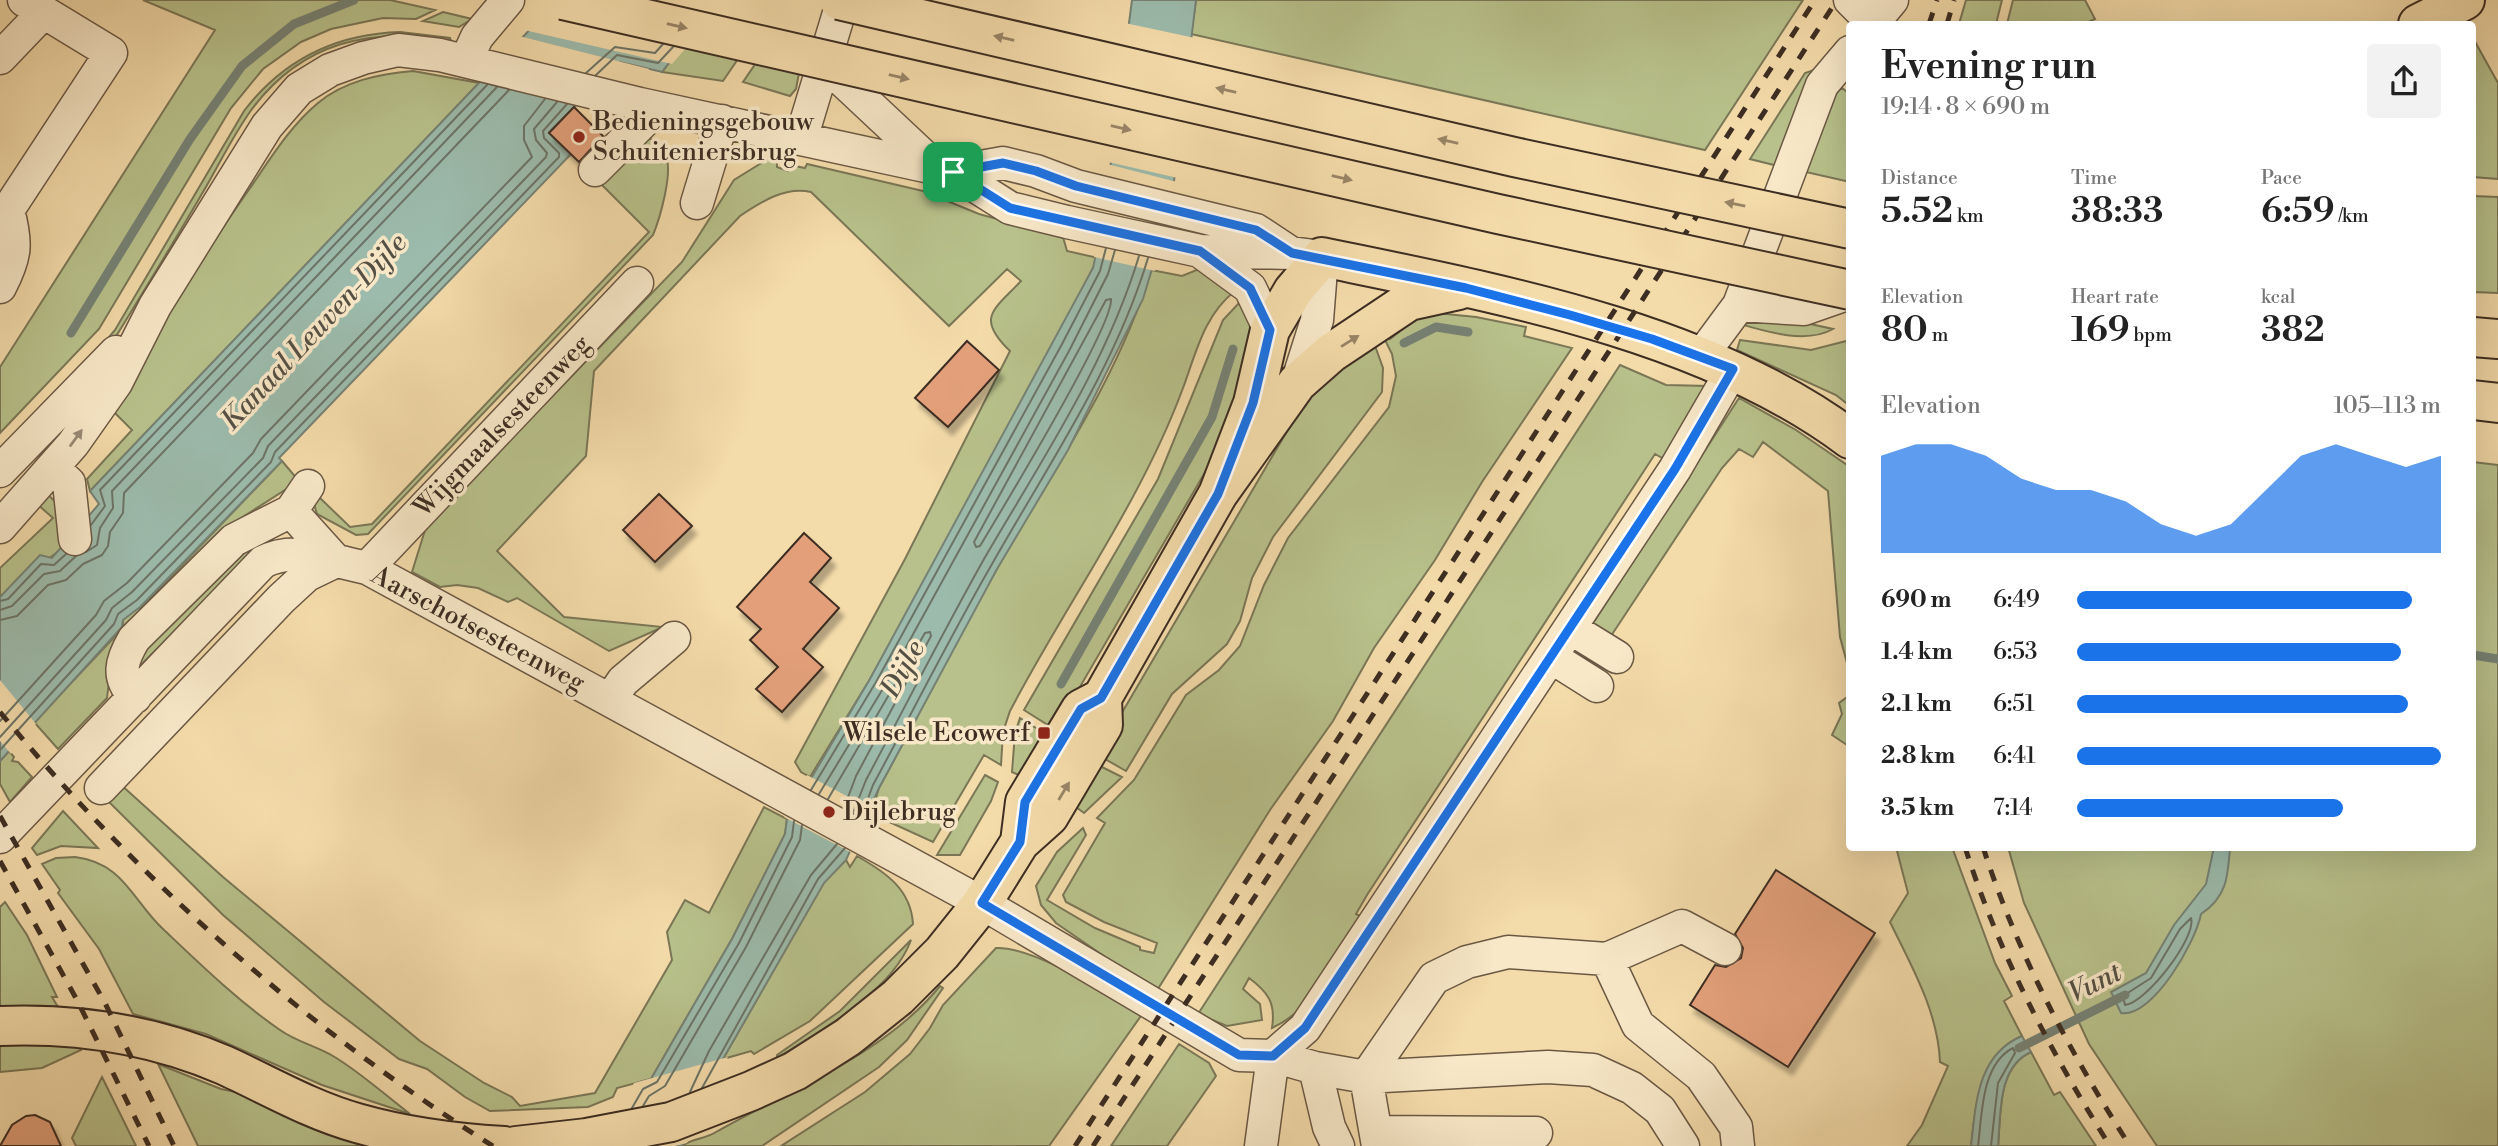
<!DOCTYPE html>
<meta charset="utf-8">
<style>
:root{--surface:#fff;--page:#f2f2f2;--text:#222;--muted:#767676;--accent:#1a73e8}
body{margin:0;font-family:"Libre Bodoni",serif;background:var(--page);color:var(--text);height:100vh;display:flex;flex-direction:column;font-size:26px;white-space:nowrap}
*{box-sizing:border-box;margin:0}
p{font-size:23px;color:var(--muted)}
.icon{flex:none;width:38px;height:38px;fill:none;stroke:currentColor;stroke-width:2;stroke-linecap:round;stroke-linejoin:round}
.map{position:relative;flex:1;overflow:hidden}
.details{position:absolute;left:1846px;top:21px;width:630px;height:830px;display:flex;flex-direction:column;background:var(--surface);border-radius:7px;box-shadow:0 7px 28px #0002}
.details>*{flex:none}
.pin{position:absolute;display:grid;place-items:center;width:60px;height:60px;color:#fff;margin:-30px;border-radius:14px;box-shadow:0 4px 10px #0006}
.round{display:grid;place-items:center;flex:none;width:74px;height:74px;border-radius:7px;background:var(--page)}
.overview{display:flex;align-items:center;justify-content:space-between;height:119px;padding:0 35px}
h1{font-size:38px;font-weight:600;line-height:52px}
.stats{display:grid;grid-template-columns:repeat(3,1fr);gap:10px;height:119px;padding:7px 35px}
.stats div{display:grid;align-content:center}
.stats b{font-size:35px;font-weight:600}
.stats small{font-size:19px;font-weight:400}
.stats p{font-size:19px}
.chart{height:196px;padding:14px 35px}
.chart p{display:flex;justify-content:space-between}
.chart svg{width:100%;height:126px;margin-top:7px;fill:var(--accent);opacity:.7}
ul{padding:0 35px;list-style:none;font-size:23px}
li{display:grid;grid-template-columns:112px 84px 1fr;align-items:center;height:52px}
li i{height:18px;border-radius:9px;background:var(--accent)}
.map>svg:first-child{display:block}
</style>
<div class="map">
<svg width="2498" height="1146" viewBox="0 0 2498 1146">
<defs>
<filter id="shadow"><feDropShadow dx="4.5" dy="8" stdDeviation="2" flood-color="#0004"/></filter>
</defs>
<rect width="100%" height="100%" fill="#f4dbaa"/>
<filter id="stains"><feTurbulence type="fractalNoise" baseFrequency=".00286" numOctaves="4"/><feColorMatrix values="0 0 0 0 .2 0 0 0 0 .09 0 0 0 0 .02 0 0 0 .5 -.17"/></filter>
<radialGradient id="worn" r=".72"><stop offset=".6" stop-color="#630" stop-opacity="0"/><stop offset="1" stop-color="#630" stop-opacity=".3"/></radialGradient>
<path fill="#b8c18b" stroke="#7a7756" stroke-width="2" d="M143 0H390L435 10 416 19 383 18 331 29 301 42 263 69 231 108 99 329 0 433V367L215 30Z
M1196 0H1803L1705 150 1191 34Z
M1966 0H2002L1996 24H1959Z
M2013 0H2085L2095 19 2084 24H2007Z
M443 12 472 19 459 27 423 21Z
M400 32 450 38 451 41C371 27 303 41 252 109 233 135 219 165 203 192 177 237 150 281 123 325L113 341 90 360 115 330 244 111C283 60 336 34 400 32Z
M2473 38 2498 83V179L2473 177Z
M682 46 740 56 723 81 662 72Z
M758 60 799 73 796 89 790 96 743 82Z
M1823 67 1778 166 1750 159 1805 73Z
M413 71 479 83 90 491 87 479 132 430 109 407C154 334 199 261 248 191 269 161 289 127 318 103 344 81 379 74 413 71Z
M1842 88 1850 94V182L1806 172 1833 95Z
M646 135C653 141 662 147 666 156 673 173 660 218 653 235L368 534 356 535 317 514 314 504 319 497 350 527 372 524 649 232 597 180Z
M771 157 777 158V167L788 171 790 165 805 168 807 164 923 191 979 214 1063 237 1067 251 1098 258 1055 343 870 679 810 777 801 772 795 762 905 559 1010 351C975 317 994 310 1021 281L1007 269 949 326 811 192C785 186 761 202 740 216L594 371 586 456 497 551 564 617 663 627 609 651 517 598 508 602 478 588 457 585 440 587 412 572 426 527 682 262 734 180Z
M2473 196 2498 197V293L2473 292Z
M1199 269 1235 291C1204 315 1196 353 1183 388 1140 504 1067 602 1010 711L1003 732 1001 765 984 755 933 842 887 821 888 818 872 810 879 788C919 715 957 640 998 567 1053 471 1119 377 1151 270L1182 276Z
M1240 302 1252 323 1225 438 1070 704 1063 700 1048 725 1024 710 1158 479 1223 320Z
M1756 312 1833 329C1807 344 1767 332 1740 324Z
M1436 313 1476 317 1526 327 1524 336 1572 348 1482 482 1435 560 1374 648 1333 721 1270 810 1156 992 1056 923 1041 905 1036 886 1057 852 1083 828 1086 835 1047 900 1095 928 1140 947V950L1154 953 1157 943 1104 922 1066 902 1063 895 1105 823 1097 818 1134 780 1186 695 1219 670 1240 646 1264 585 1288 538 1389 407 1396 376 1392 354 1383 336 1386 333 1390 339 1418 317Z
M1740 340 1811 350 1850 340V406L1836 395 1737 350Z
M1374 343 1383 368 1382 392 1273 537 1252 578 1240 621 1227 644 1172 694 1126 771 1105 759 1113 728 1293 421 1313 391Z
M1620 365 1666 385 1708 386 1664 459 1655 454 1367 895 1356 914 1364 918C1340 955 1315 1009 1272 1028 1276 1003 1268 992 1249 978L1243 989 1260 1004 1262 1020 1227 1026 1198 1014Z
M1739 398 1796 430 1850 467V674L1840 637 1828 491 1763 442 1753 457 1739 449 1722 468 1609 639 1590 628Z
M282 461 299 481 224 529 112 657 107 698 58 749 34 722 123 628V620L133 609 141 608Z
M2473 462 2498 465V1146H2157L2089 1044 2024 903 2008 847H2473Z
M46 493 61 507 65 546 0 597V568L53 518 37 504Z
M250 548 256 549 136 670 137 654 233 556Z
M1850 695V747L1832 735 1842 714 1839 703Z
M1020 718 1044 733 1019 775 1012 772 1015 733Z
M9 751 14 757 12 761 18 762 32 777 10 802 0 784V761Z
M1100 766 1122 777 1084 813 1076 807Z
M985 775 998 782 991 801 960 855H937Z
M119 783 223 877 420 1041 484 1083 512 1097 520 1106 595 1093 672 960 667 932 685 900 709 913 764 807 787 819 785 834 732 939 651 1079 617 1088 613 1097 588 1107 490 1111 465 1097 427 1069 399 1059 324 1002 223 915 105 798Z
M63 811 98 848 61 846 37 855 32 848Z
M1896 847H1952L1995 963 2012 996 2004 1001 2022 1036C1979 1054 1976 1104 1971 1146H1907L1922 1125 1948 1066 1940 1062C1938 1012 1912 967 1890 922L1908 893Z
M857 856C885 872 911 889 913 924L810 1021 754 1054 751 1051 723 1059 824 882 846 860 850 867Z
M75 857C124 863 132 900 163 929 200 964 238 1001 280 1030 297 1042 316 1046 333 1056 360 1072 385 1095 410 1114L322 1085 206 1034 133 1014 99 949 58 893 60 890 42 864 56 858Z
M5 902 27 935 57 997H52L58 1007 0 1010V907Z
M911 940C893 990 822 1031 777 1058V1055L840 1011Z
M996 948C1032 946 1109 994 1143 1013L1049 1146H781L865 1092 910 1054 930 1028 943 1005Z
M940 986 943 988 907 1040 879 1067 762 1146H682C691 1139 705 1139 716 1132 791 1089 884 1055 940 986Z
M0 1042H77L81 1050 42 1068 0 1072Z
M1179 1044 1209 1063 1216 1076 1167 1146H1111Z
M2031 1052 2054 1095 2060 1092 2096 1146H1998C2001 1115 1997 1067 2031 1052Z
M158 1064 221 1089 236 1092 388 1146H198Z
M102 1077 136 1146H76L72 1138Z"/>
<path fill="#9cbbac" stroke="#768275" stroke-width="2" d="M558 0 682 46 662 72 620 62 549 132 571 154 279 458 282 461 140 607 123 620 122 627 0 761V597L40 555 52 558 99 504 90 491Z
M1132 0H1196L1171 206 1143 299 1068 450 997 569 879 788 846 860 824 883 723 1059 682 1146H602L639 1082 651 1079 732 939 785 834 787 819 870 679 1093 268 1104 215Z
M2214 847H2230C2228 876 2227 897 2201 914 2196 941 2153 1018 2121 1013L2111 992 2146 973 2174 925 2206 884Z
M2022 1036 2031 1052C1997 1067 2001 1115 1998 1146H1971C1976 1103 1977 1055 2022 1036Z"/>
<path fill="#f4dbaa" d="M553 0H728L672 64 524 30Z
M1125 23 1195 38 1178 178 1108 162Z
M519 36 649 69 648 72 621 65 581 105 481 77Z
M1107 164 1177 182 1174 206 1155 271 1094 257Z
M0 680 36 724 11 754 0 741Z
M807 775 875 811 854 854 784 817Z
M728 1057 687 1143 675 1146H599L634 1083Z"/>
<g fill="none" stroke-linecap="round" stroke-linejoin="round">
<path stroke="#6c7467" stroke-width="2" d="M586 73 615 47 655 53 663 44
M596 75 617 55 658 63 673 47
M1111 299C1114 325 1001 511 980 546L976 547 974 542 1106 300Z
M91 525 105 506 100 490 487 85
M86 552 97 545 100 528 113 508 112 491 497 87
M0 601 8 599 41 564 54 565 66 554
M0 610 12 606 44 574 60 571 76 556
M0 620 17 616 48 585 66 580 83 564 102 555 108 546 110 532 123 513 124 493 509 90
M0 721 96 615 104 601 127 583 253 453 261 439 532 157 524 140V126L545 99
M0 737 106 620 112 608 132 592 263 458 268 446 546 157 547 153 536 140 534 129 557 102
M0 750 114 624 118 614 137 600 271 462 275 452 559 157V153L544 138 543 131 567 104
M811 790 876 682 1061 346 1100 271 1106 248
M819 794 884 687 1069 351 1108 274 1115 250
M828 799 925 633 930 632 931 636 856 776 844 808
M853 813 866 780C905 707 943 632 984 559 1041 461 1106 365 1139 256
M861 817 873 785C913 711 950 637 992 564 1048 465 1115 368 1148 258
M2191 918C2197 937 2146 1003 2125 1005L2123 996 2151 978 2180 929Z
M702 1088 818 879 845 848
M690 1092 709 1051 811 875 837 844
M643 1106 649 1096 665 1086 746 947 800 840 802 825
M632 1108 643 1089 657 1082 739 943 792 837 794 821
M1978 1146C1982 1116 1981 1064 2013 1048L2015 1053 1998 1083 1991 1146"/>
<path stroke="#768275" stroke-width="9" d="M71 333 190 139 242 66 294 24 354 0
M1404 343 1436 327 1468 332
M2473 655 2498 659
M1061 684 1212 417 1233 349
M2019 1048 2125 995"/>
</g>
<path fill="#e29f7a" stroke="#3d2d22" stroke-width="2" filter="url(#shadow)" d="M574 107 603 136 579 162 549 133Z
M967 341 999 370 948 427 915 398Z
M659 494 692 526 655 562 623 530Z
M804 533 831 558 810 582 839 608 803 649 823 667 782 712 756 689 778 667 750 640 761 629 737 607Z
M1776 870 1875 933 1788 1067 1690 1005 1715 965 1726 967 1741 958 1743 948 1735 934Z
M35 1115 50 1122 61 1146H0L12 1125 26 1116Z"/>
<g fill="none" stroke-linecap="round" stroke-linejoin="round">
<defs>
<path id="minor" d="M1850 0 1873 23
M1872 24 1892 0
M826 52 839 77 935 167
M0 58 43 13
M466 61 477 37 508 0
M801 139 843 0
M595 170 657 108
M953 172 1003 163 1036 171 1076 186 1256 230 1291 253
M697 203 722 121
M1201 252 1250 288 1270 330
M0 287C16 256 17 244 8 210L111 53 24 0
M1739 305 1804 309 1850 293
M1702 355 1739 305 1822 85 1850 52
M53 468 69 483 75 539
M0 471 116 352
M291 511 308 486
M0 527 73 444 116 383 155 306 267 126 299 89 330 70 363 58 398 50 440 55 640 104 953 172 1010 208 1067 222 1200 251 1291 253 1322 257 1317 320 1297 383
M367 568 637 283
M1570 628 1617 657
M1551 657 1597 686
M610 700 623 681 674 638
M101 788 281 599 307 575 336 561 291 511 234 540 134 639C121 661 116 677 135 697
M0 837 263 562C295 545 332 561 367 568L982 903 1239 1055 1273 1056 1305 1028 1675 469 1733 369
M1607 959 1682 926 1725 949
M1315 1068 1366 1077 1548 1067 1593 1070 1632 1088 1660 1110 1683 1146
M1376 1132 1536 1133
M1261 1146 1273 1056 1315 1068 1329 1127 1338 1146
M1378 1146 1366 1077 1434 978 1467 962 1508 952 1607 959 1638 1025 1701 1076 1736 1127 1738 1146"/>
<path id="major" d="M2418 24 2465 0
M1218 494 1253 403 1270 330 1293 291 1322 257C1496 293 1706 331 1850 439
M1020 842 1025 802 1081 709 1102 698 1218 494 1297 383 1331 353 1409 301 1459 290
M0 1026C76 1023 154 1035 224 1065 268 1085 310 1110 357 1123 406 1137 453 1143 504 1146
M516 1146 587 1138 671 1122 751 1091 795 1071 848 1037 898 997 942 953 982 903 1020 842 1049 816 1103 725 1102 698"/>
<path id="highway" d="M2473 337 2498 339
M2473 400 2498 403"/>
</defs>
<use href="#minor" stroke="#6b5844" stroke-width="35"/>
<use href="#major" stroke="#3d2d22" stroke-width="42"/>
<use href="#highway" stroke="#3d2d22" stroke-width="42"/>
<use href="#minor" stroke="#f8e8c8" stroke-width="32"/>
<use href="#major" stroke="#f4dbaa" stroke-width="38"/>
<use href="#highway" stroke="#f4dbaa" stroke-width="38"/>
<path stroke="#3d2d22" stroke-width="5" stroke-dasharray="12 12" stroke-linecap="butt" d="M1929 24 1937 0
M1947 24 1954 0
M0 712C140 882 307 1029 493 1146
M0 816 105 1003 174 1146
M1965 847C1998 952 2051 1053 2110 1146
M1983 847C2017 953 2070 1053 2130 1146
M0 861 77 1000 149 1146
M1075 1146 1815 0
M1093 1146 1837 0"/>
<defs>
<path id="highway-bridge" d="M563 0 1498 214 1850 290
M839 0 1514 157 1850 229"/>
</defs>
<use href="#highway-bridge" stroke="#3d2d22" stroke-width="42" stroke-linecap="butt"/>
<use href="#highway-bridge" stroke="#f4dbaa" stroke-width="38"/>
</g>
<defs><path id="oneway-solid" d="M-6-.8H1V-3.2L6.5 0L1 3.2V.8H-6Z" transform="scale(1.75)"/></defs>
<g fill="#988466">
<use href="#oneway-solid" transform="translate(677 26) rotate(13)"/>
<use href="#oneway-solid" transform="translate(1004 38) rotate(-167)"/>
<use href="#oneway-solid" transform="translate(899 77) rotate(13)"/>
<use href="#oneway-solid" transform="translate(1226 90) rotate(-167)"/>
<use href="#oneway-solid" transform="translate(1121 128) rotate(13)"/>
<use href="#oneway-solid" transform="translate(1448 141) rotate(-167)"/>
<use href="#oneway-solid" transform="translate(1342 178) rotate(13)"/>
<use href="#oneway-solid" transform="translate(1735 204) rotate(-168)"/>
<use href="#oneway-solid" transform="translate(1350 341) rotate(-32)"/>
<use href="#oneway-solid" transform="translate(1064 791) rotate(-59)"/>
</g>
<use fill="#9a8a75" href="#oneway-solid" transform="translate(76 438) rotate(-54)"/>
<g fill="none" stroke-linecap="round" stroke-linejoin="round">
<defs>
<path id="route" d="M1003 163 1036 171 1076 186 1256 230 1292 253 1466 288 1570 315 1652 339 1733 369 1675 469 1305 1028 1273 1056 1239 1055 982 903 1020 842 1025 802 1037 782 1081 709 1101 698 1218 494 1253 403 1270 330 1250 288 1200 251 1010 208 953 172Z"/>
</defs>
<use href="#route" stroke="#fff" stroke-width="14"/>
<use href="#route" stroke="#1a73e8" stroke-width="9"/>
</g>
<g fill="#8f2418" stroke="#f8e8c8" stroke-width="2.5">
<circle cx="579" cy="137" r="7"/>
<rect x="1037" y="726" width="14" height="14" rx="3.5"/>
<circle cx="829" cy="812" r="7"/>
</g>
<g text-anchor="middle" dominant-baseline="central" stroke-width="7" stroke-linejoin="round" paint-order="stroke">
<g font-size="26" fill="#3d2d22" stroke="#f8e8c8" text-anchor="start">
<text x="593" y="122">Bedieningsgebouw<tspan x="593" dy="30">Schuiteniersbrug</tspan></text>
<text x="1030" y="733" text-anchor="end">Wilsele Ecowerf</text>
<text x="843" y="812">Dijlebrug</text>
</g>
<g font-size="26" fill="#3d2d22" stroke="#f8e8c8">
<text transform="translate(502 426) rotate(-46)">Wijgmaalsesteenweg</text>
<text transform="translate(478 629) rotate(28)">Aarschotsesteenweg</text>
</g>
<g font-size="28" font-style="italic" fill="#555044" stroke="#f8e8c8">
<text transform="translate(314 332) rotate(-47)">Kanaal Leuven-Dijle</text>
<text transform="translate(903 669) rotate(-61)">Dijle</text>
<text transform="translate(2095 983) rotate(-27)">Vunt</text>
</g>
</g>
<rect width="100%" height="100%" filter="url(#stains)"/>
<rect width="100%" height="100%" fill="url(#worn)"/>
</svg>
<div class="pin" style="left:953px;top:172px;background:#1e9e55"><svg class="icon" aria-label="arrive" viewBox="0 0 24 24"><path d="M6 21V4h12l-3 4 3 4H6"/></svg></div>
<section class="details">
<div class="overview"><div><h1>Evening run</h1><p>19:14 · 8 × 690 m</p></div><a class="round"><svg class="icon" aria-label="share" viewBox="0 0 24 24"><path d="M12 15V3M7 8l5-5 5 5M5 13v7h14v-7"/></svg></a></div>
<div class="stats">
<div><p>Distance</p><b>5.52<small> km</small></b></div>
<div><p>Time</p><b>38:33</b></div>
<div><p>Pace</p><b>6:59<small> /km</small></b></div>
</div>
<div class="stats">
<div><p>Elevation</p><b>80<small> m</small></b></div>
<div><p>Heart rate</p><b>169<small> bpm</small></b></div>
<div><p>kcal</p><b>382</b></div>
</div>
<div class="chart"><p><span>Elevation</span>105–113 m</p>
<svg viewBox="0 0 160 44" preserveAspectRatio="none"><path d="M0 44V10L10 6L20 6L30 10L40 18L50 22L60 22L70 26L80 34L90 38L100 34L110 22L120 10L130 6L140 10L150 14L160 10V44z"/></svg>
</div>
<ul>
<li><b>690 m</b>6:49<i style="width:92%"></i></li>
<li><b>1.4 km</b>6:53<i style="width:89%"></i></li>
<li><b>2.1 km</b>6:51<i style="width:91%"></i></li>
<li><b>2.8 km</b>6:41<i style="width:100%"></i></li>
<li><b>3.5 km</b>7:14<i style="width:73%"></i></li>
</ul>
</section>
</div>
